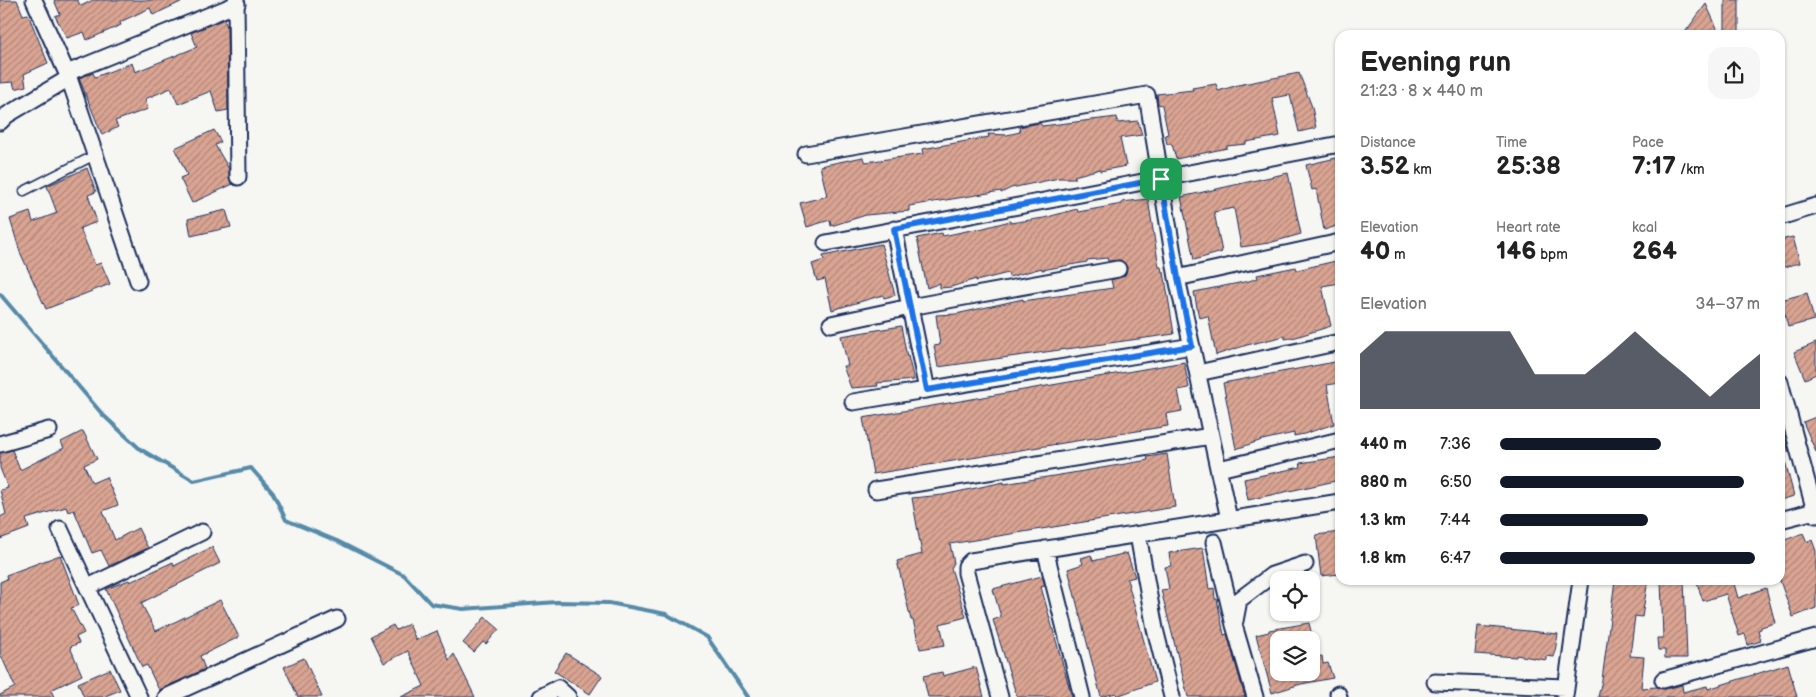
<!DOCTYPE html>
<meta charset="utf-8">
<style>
:root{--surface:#fff;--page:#f6f6f6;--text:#222;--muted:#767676;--accent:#111827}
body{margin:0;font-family:"Balsamiq Sans",sans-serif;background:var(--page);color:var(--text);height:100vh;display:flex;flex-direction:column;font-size:19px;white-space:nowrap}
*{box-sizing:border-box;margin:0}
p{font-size:16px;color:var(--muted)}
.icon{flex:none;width:28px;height:28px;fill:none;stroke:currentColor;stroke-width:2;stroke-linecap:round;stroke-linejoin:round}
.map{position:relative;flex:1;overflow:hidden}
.sheet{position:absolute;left:1335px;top:30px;width:450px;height:555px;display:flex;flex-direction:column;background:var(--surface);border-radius:15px;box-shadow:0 1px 4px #0004}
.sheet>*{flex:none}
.fabs{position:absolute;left:1270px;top:571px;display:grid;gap:10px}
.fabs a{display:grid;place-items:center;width:50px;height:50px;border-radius:10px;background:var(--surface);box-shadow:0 1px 4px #0004;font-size:25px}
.pin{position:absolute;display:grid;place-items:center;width:42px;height:42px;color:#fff;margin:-21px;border-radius:10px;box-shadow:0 2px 8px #0006}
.round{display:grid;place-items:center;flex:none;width:52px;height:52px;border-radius:15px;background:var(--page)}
.headline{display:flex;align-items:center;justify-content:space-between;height:85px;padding:0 25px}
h1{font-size:28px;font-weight:700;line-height:38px}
.figures{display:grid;grid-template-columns:repeat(3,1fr);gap:8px;height:85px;padding:5px 25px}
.figures div{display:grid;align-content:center}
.figures b{font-size:25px;font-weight:700}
.figures small{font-size:14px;font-weight:400}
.figures p{font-size:14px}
.chart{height:140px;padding:10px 25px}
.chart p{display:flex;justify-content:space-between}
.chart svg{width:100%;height:90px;margin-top:5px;fill:var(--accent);opacity:.7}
ul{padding:0 25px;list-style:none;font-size:16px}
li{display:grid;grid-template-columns:80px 60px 1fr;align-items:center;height:38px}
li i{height:12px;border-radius:6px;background:var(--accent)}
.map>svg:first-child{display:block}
</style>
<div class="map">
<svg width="1816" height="697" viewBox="0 0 1816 697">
<defs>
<pattern id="building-hatch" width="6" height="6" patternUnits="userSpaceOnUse" patternTransform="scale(1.25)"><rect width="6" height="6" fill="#daa492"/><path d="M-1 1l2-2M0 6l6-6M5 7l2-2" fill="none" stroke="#b0867a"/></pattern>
</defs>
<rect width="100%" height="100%" fill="#f6f6f2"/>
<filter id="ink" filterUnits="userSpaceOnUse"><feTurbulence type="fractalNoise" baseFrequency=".02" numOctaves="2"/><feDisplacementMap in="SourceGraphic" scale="10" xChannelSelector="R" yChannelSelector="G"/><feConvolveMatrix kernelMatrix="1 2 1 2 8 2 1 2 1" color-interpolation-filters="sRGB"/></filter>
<g filter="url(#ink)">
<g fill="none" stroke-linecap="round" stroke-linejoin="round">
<path stroke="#558aa9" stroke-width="4" d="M0 294 103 415 140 449 194 481 251 468 273 493 286 520 337 541 404 575 431 604 463 609 557 602 609 603 666 614 707 637 748 697"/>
</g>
<path fill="url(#building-hatch)" stroke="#1b2f5e" d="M0 0H17L23 15 28 14 48 63 24 74 26 86 15 89 13 82 0 83Z
M54 0H77L81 6 93 0H185L153 15 150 8 120 22 121 25 87 40 84 32 67 38 55 16 60 14Z
M1725 0H1739V32H1725Z
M1706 4 1717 28 1712 35H1683Z
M224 19 227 27 228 110 218 112 211 91 178 104 171 88 145 99 148 109 115 121 118 127 102 135 79 78 93 73 95 77 132 63 135 72 197 47 191 33Z
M1299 73 1312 107 1316 128 1299 132 1290 95 1272 98 1280 136 1246 142V144L1227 146V148L1176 159 1172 144H1167L1165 135 1168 134 1162 105 1158 104 1157 94 1193 90 1192 88 1216 84 1218 91 1238 85Z
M1117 117 1118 123 1138 121 1142 135 1120 138 1126 166 1100 171V169L1074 176 1076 178H1059L1011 188 1001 193V191L909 206V211L866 215 831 226 830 220 807 227 800 203 827 196 820 166 863 157 866 162 923 154 922 149 989 137 988 134 1007 135 1020 132 1019 127 1040 123 1042 126Z
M214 130 221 142 215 145 229 169V178L233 184 192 203 180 178 187 175 175 148Z
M1336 158 1340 173V225L1324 230 1316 189 1312 190 1306 165Z
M87 168 96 192 88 195 97 222 80 228 95 265 101 263 110 284 46 309 20 252 10 219 30 212 33 222 57 213 47 186Z
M1288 173 1301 234 1269 243 1241 247 1234 208 1214 212 1222 252 1194 260 1181 197Z
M1148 199 1159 267H1161L1162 272H1164L1174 334 938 367 934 346 940 345 936 315 956 314 1023 299V301L1113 288 1111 280 1124 276 1127 268 1121 260 1108 261 1107 258 1087 260V262L1042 270V268L1009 277 1008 273 976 281V279L951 287 940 288V283L927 288 917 238 942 233 943 236 976 229V230L1010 221V223L1044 218 1077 209 1078 212 1122 204V202Z
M226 210 231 227 191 236 188 219Z
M1793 237 1800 263 1780 268V240Z
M881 244 895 295 884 298 883 295 832 310 825 279 817 281 812 264 824 260 823 256Z
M1340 260V283L1322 286 1331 326 1296 337 1285 339V336L1247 345 1216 355 1208 316 1199 318 1194 292 1249 281 1258 278 1257 275 1296 267 1297 270Z
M1807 293 1814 320 1788 327 1781 300Z
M901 326 907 357 908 356 914 380 877 383 878 386 851 388 843 366H848L841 336Z
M1816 343V374L1805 379 1794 352Z
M1340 361V383L1327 385 1334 424 1304 434 1294 436V433L1262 440 1236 449 1223 383Z
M1184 362 1189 388 1178 390 1182 411 1166 414 1168 426 873 474 863 418Z
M1816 417V452L1803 422Z
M1780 421 1789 452 1780 455Z
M83 431 97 459 84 465 92 483 106 477 118 505 103 511 115 540 138 528 148 548 109 566 101 550 92 553 74 510 68 512 66 507 26 519 29 528 0 539V517L6 514 0 490 8 488 0 468V453L12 450 20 470 64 448 61 442Z
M1167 454 1175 507 950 544 954 563 951 568 966 617 940 624 945 645 920 649 913 620H911L897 561 922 554 912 498 943 495 1004 482V484L1066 474 1143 461 1148 460 1147 457Z
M1340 457V480L1248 500 1244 479 1301 467 1300 463Z
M1784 457 1794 496 1780 500V458Z
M1340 532V574L1321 576 1316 535Z
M1803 533 1807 542 1812 540 1816 551V608L1793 617 1780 581V542Z
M212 547 220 563 141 603 156 631 220 600 239 637 200 656 205 669 159 690 147 665 142 667 106 589 129 580 130 582 173 562 174 566Z
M1203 548 1209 589 1214 588 1215 599H1217L1224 635 1227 634 1245 697H1188L1161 590 1169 589 1165 567 1171 566 1169 553Z
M1127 553 1135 577 1127 579 1155 682 1117 696 1116 693 1101 697 1068 569 1083 564 1081 558 1091 555 1093 561Z
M60 555 79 605 71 608 84 633 76 637 79 643 70 647 82 675 51 690 54 697H0V695L15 687 0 653V582L7 579 6 575Z
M1042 576 1045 586 1041 587 1072 697H1017L993 620 1001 617 993 589Z
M1615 580H1648L1642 617 1635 616 1630 656 1644 657 1641 688 1657 687 1665 689 1682 685 1683 692 1707 686 1708 689 1788 664 1797 697H1598L1602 680Z
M1661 580H1684L1687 658H1665V650H1658L1657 638H1663Z
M1696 580H1733L1738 598 1766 588 1775 623 1761 627V629L1758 630 1761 641 1748 645 1745 634 1739 636 1726 594 1703 601Z
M485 617 499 629 486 644 483 642 474 652 463 643Z
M1309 623 1313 640H1279V672H1311V658L1322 656 1323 664 1328 663 1333 678 1301 684 1272 693 1256 635 1269 632V630Z
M409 624 416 640 437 631 449 660 454 654 475 697H401L424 686 408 651 384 663 371 636 393 625 396 630Z
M1478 626 1558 634 1554 657 1546 656V660L1516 655V657L1475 654Z
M566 653 602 676 590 694 554 671Z
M304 658 322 697H298L284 667Z
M976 667 984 697H928L923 676 942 672 943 676Z
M110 669 120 690 103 697H84L78 683Z"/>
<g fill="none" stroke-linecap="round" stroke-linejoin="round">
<defs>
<path id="lane" d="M24 191 95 155"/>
<path id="street" d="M34 0 69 78 138 281
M236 0 238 177
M67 73 237 4
M0 122 7 115 69 78
M806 154 1147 95 1177 278 1229 519
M1780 217 1816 206
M894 229 927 390
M826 243 1340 144
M1177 278 1340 242
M831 324 910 307 1118 269
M1198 373 1340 342
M1780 382 1816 515
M853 402 1192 346
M0 444 49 430
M1219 469 1340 440
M876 490 1211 436
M1780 520 1815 511
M60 529 139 697
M1138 535 1155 629 1172 697
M1214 542 1234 625 1255 697
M1045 549 1082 697
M88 587 202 532
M1235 621 1239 600 1272 575 1305 564
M1663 680 1816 638
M1435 682 1566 687
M1338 694 1339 697
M1565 696 1581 580
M166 697 337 619
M541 697 558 688 568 697
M1000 697 966 573V566L971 561 1340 502"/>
</defs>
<use href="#lane" stroke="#1b2f5e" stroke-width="11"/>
<use href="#street" stroke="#1b2f5e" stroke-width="19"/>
<use href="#lane" stroke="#f6f6f2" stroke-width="8"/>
<use href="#street" stroke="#f6f6f2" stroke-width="15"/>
</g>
</g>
<g fill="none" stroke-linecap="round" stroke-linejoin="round" filter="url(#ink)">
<defs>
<path id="route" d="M1161 179 1178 278 1192 346 927 390 894 229Z"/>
</defs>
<use href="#route" stroke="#fff" stroke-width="10"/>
<use href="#route" stroke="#1a73e8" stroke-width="6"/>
</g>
</svg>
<div class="fabs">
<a><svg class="icon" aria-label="locate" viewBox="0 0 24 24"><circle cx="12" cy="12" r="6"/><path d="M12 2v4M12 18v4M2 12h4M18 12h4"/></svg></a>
<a><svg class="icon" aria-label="layers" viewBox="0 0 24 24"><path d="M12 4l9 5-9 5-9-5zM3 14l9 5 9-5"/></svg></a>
</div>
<div class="pin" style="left:1161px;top:179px;background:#1e9e55"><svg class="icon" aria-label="arrive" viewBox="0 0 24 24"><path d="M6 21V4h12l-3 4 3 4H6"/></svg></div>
<section class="sheet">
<div class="headline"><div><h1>Evening run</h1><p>21:23 · 8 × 440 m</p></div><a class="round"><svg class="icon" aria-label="share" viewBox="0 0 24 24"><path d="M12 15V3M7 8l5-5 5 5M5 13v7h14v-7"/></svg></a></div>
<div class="figures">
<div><p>Distance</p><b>3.52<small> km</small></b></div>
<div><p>Time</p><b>25:38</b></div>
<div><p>Pace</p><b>7:17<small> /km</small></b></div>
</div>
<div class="figures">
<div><p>Elevation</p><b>40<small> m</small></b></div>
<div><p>Heart rate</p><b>146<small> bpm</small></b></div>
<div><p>kcal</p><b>264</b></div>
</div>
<div class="chart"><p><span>Elevation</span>34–37 m</p>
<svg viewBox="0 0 160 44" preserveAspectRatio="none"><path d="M0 44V17L10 6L20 6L30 6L40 6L50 6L60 6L70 27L80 27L90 27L100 17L110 6L120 17L130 27L140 38L150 27L160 17V44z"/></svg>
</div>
<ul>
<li><b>440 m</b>7:36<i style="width:62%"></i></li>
<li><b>880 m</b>6:50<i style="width:94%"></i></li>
<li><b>1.3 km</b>7:44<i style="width:57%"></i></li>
<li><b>1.8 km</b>6:47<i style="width:98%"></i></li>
</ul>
</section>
</div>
